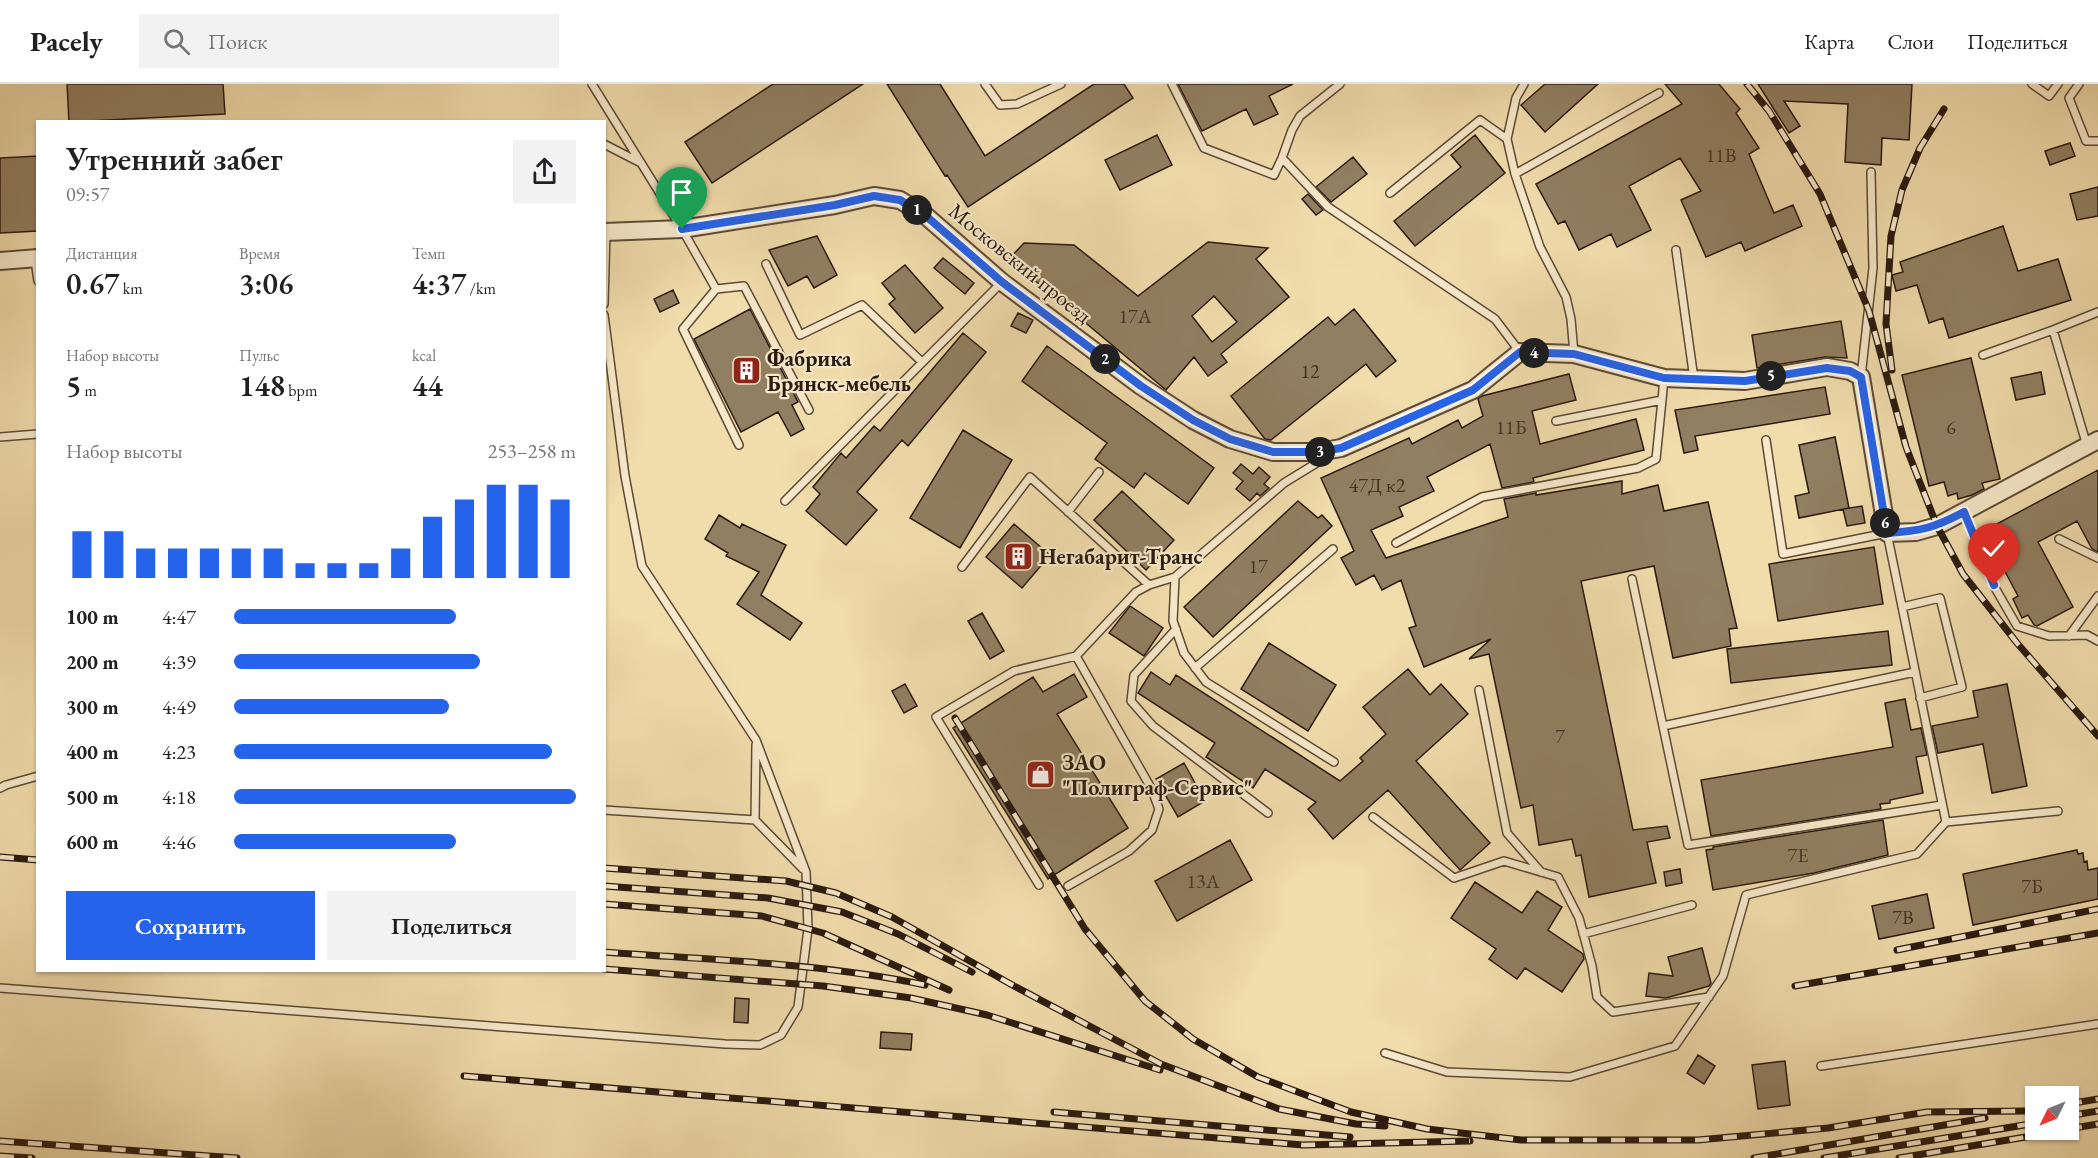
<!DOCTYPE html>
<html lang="ru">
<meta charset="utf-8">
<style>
:root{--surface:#fff;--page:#f2f2f2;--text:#202124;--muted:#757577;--line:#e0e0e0;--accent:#2563eb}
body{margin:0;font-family:"EB Garamond",serif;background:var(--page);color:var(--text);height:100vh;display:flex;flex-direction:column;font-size:22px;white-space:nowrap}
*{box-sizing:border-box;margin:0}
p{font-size:20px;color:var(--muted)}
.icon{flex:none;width:33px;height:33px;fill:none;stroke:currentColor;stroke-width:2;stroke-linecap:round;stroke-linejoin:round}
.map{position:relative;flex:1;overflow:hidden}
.sheet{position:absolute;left:36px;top:36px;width:570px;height:852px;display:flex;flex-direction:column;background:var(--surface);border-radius:0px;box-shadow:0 2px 4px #0004}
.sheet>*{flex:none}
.needle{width:39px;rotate:227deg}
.controls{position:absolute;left:2025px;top:1002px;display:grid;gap:12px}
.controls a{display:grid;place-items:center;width:54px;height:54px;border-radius:0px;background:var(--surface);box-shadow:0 2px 4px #0004;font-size:30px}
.pin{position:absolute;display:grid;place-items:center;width:51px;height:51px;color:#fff;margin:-62px -26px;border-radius:50% 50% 50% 0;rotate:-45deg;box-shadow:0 0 6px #0007}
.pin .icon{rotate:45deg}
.km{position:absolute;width:30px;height:30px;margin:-15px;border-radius:50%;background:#222;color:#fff;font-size:16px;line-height:30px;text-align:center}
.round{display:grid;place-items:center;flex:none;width:63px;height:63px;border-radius:0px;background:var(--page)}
.head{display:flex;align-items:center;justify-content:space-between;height:102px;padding:0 30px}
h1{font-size:33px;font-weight:600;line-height:45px}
.figures{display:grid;grid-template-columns:repeat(3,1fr);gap:9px;height:102px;padding:6px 30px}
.figures div{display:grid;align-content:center}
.figures b{font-size:30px;font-weight:600}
.figures small{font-size:16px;font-weight:400}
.figures p{font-size:16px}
.chart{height:168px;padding:12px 30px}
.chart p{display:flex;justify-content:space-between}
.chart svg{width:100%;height:108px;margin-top:6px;stroke:var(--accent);stroke-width:6}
.cta{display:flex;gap:12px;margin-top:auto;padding:12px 30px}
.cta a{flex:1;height:69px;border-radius:0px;background:var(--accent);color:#fff;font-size:24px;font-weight:600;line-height:69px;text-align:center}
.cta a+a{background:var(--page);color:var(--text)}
ul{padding:0 30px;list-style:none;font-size:20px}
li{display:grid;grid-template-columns:96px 72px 1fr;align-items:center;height:45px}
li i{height:15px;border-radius:8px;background:var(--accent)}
header{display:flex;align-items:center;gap:36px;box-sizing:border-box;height:84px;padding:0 30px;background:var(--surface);border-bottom:2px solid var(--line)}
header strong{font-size:28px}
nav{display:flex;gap:33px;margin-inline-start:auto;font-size:21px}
.search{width:420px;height:54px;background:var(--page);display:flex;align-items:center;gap:15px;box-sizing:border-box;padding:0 21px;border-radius:0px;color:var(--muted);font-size:22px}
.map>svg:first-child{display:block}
</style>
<header>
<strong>Pacely</strong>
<div class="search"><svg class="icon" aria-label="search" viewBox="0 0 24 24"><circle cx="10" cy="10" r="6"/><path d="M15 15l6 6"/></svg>Поиск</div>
<nav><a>Карта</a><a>Слои</a><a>Поделиться</a></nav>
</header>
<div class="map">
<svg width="2098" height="1074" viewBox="0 0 2098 1074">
<rect width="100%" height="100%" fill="#f1dcac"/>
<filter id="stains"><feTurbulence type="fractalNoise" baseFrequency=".00333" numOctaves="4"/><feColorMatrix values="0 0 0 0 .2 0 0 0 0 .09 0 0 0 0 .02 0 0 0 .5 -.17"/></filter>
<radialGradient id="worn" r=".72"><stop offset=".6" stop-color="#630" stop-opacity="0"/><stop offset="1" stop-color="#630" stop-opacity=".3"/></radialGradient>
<path fill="#917f61" stroke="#2a1a0f" stroke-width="1.5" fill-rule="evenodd" d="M67 0H223L225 30 69 38Z
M773 0H863L712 99 685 58Z
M887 0H940L985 72 1094 0H1124L1133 14 968 123 947 91 945 92Z
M1178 0H1293L1269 12 1278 30 1254 41 1246 25 1202 47Z
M1545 0H1598L1545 48 1521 21Z
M1665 0H1719L1740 25 1736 29 1759 64 1749 70 1774 129 1793 121 1802 142 1745 167 1741 158 1706 173 1681 116 1701 107 1680 74 1629 102 1651 146 1617 163 1611 150 1579 166 1565 137 1558 140 1536 100 1682 20Z
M1758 0H1912L1909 56 1882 54 1881 81 1845 78 1848 20 1784 17 1800 42 1789 49Z
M1157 51 1172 81 1120 106 1105 76Z
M1475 51 1505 89 1415 162 1394 137 1461 83 1451 71Z
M2070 59 2075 72 2050 81 2045 67Z
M38 72V147L0 149V74Z
M1353 73 1367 90 1331 118 1316 103Z
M2098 103V132L2077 136 2070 110Z
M1308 110 1323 126 1316 131 1302 115Z
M2003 142 2018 187 2058 175 2071 216 1949 254 1943 234 1929 239 1917 201 1896 207 1892 191 1903 188 1900 178Z
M817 152 837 191 814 204 807 192 788 202 769 166Z
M1208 158 1268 164 1256 175 1289 213 1221 270 1227 278 1208 292 1194 273 1166 306 1009 175 1024 159 1074 161 1138 212ZM1214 212 1237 238 1212 258 1192 232Z
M943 174 974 199 965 210 934 184Z
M905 181 943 224 915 249 889 220 895 215 882 199Z
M673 206 679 219 660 228 654 215Z
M750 225 798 318 792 321 804 345 791 352 778 328 741 348 694 255Z
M1354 225 1396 277 1376 293 1366 280 1271 356 1265 355 1231 312 1328 233 1335 241Z
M1018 229 1033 236 1026 249 1011 242Z
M1841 237 1847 274 1825 273 1757 284 1752 251Z
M963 249 986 268 908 362 902 356 857 408 877 426 846 461 806 427 820 410 813 403 841 369 846 374 874 342 880 347Z
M1047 262 1214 384 1188 420 1145 389 1134 404 1095 375 1107 359 1022 297Z
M1971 274 2000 395 1982 399 1984 405 1972 411 1958 415 1957 409 1948 412 1944 398 1929 402 1902 291Z
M2041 288 2045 310 2016 316 2011 294Z
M1569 290 1576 316 1532 327 1540 360 1636 335 1644 366 1533 394 1534 398 1502 404 1490 360 1427 393 1434 407 1399 423 1403 432 1371 446 1386 474 1508 433 1504 415 1536 409V411L1622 397V410L1658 401 1664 427 1708 418 1737 544 1729 545 1731 562 1673 574 1654 482 1581 497 1633 746 1667 742 1670 754 1647 758 1656 799 1589 813 1581 771 1576 772 1572 755 1539 761 1533 721 1521 724 1489 570 1469 575 1491 555 1424 583 1409 544 1416 542 1401 496 1382 506 1374 491 1356 501 1341 474 1354 467 1321 394 1409 354 1412 360 1458 336 1462 344 1483 332 1478 315 1482 312Z
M1825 303 1830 330 1695 352 1698 366 1684 369 1675 326Z
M963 346 1012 376 960 464 910 434Z
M1835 353 1849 424 1799 434 1795 412 1809 409 1799 361Z
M1241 380 1253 390 1259 383 1270 393 1264 400 1269 404 1260 412 1257 409 1250 417 1236 405 1243 397 1233 389Z
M2098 386V468L2092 465 2077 437 2038 458 2073 523 2037 542 2034 541 2028 531 2022 534 2013 515 2018 512 2001 480 2008 476 1991 443Z
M1122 407 1174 456 1146 486 1094 436Z
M1298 417 1318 434 1322 431 1332 442 1213 553 1184 523Z
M1862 422 1865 439 1847 442 1843 425Z
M719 431 740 444 742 440 786 461 761 511 802 539 790 556 737 520 759 488 726 472 728 469 705 455Z
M1014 440 1050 471 1022 504 986 473Z
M1874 463 1883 520 1778 537 1769 480Z
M1130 522 1163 544 1144 572 1109 549Z
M982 529 1004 567 990 575 968 537Z
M1888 547 1892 581 1731 599 1727 565Z
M1269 559 1336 601 1308 647 1241 605Z
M1408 585 1430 611 1441 600 1468 630 1416 677 1490 759 1460 786 1388 706 1333 755 1308 725 1316 718 1265 685 1253 704 1206 673 1215 659 1138 609 1151 588 1170 601 1176 591 1340 697 1363 677 1360 674 1386 650 1363 623Z
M1074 590 1087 613 1057 630 1128 744 1048 795 953 644 1033 593 1043 608Z
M905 600 917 622 904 629 892 607Z
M2007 600 2027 702 1992 709 1983 660 1938 669 1932 642 1978 633 1973 607Z
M1905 615 1911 646 1921 644 1927 671 1916 673 1923 709 1890 716V719L1880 720 1881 725 1711 752 1701 696 1893 663 1885 619Z
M1184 679 1205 717 1178 733 1156 695Z
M1883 736 1888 771 1814 789 1713 806 1706 766 1713 765V763Z
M1230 756 1252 796 1177 837 1155 797Z
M2077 766 2078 770 2083 769 2084 778 2087 777 2088 786 2098 784V815L1973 841 1963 790Z
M1680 785 1682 799 1666 802 1664 788Z
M1475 798 1522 829 1537 807 1562 823 1548 846 1583 870 1584 875 1562 908 1525 884 1517 895 1489 875 1496 865 1451 834Z
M1927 810 1934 844 1879 855 1872 822Z
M1702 864 1711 899 1709 902 1666 914 1646 912 1649 889 1673 892 1668 873Z
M735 914 749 915 748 939 734 938Z
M881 948 912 950 911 966 880 964Z
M1698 971 1715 982 1704 1000 1687 989Z
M1785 977 1790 1021 1758 1025 1752 981Z"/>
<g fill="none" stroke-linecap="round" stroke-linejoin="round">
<defs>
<path id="service" d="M592 0 682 145 716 205 683 245 739 361
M985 0 1000 21 1017 20 1061 0
M1172 0 1204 64 1274 91 1282 74 1328 123 1495 235 1520 268
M1524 0 1516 14 1507 55 1515 90 1540 163 1566 213 1571 235 1574 270
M2032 0 2049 12 2058 0
M2079 0 2069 14 2086 57H2098
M604 60 641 79
M1282 74 1292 46 1300 32 1340 0
M1515 90 1659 9
M1390 109 1480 36 1507 55
M1676 166 1694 295
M35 176 38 197
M766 180 800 251 862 221 922 278
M716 205 744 202 809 326
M604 220 606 148
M2053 246 2098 228
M1983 271 2053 246 2087 362
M1861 293 1873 184 1871 88
M1556 337 1662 316 1664 294
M0 353 38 350
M1766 356 1783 470 1887 449 1946 738 2058 727
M785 417 1002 198
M1068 428 1099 388
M1964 428 1994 502 2017 542 2049 552 2087 551 2098 557
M2059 455 2098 474
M1396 459 1482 413 1638 384 1656 375 1662 316
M962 483 1030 393 1149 501
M1175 493 1173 537 1184 569 1206 598 1334 678
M1632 495 1688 761 1942 721
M1902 523 1940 514 1962 603 1920 614
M1176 545 1134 591 1131 617 1153 642 1268 729
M2069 552 2098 512
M1195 584 1333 465
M1479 606 1507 749 1541 788
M1663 642 1915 588
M0 704 6 701 38 692
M604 726 755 736 803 785
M1373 733 1454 794 1504 777 1558 793 1579 834 1592 882 1597 913 1613 928 1709 913
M755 736 756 661
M1039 801 936 633 1014 587 1076 572 1136 508 1149 501 1175 493 1284 399 1328 372
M1068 802 1129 767 1152 746 1159 725 1151 704 1076 572
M1583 850 1692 821
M0 904 725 960 760 961 781 951 798 923 808 845 806 788 756 656 642 482 625 392 604 231
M1385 969 1447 988 1570 993 1675 962 1723 892 1746 811 1917 770 1946 738
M1821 982 2098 940"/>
<path id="tertiary" d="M604 148 682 145 835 121 874 112 900 116 926 132 1002 198 1141 302 1193 336 1230 355 1273 368H1318L1341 364 1473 306 1520 268 1574 270 1664 294 1745 297 1827 283 1850 287 1861 293 1887 449 1916 448 1937 442 2098 356
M0 177 38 174"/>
</defs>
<use href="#service" stroke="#5c4a36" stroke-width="10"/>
<use href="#tertiary" stroke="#5c4a36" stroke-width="20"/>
<use href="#service" stroke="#f6e8c9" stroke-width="7"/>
<use href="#tertiary" stroke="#f6e8c9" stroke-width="16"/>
<defs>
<path id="rail" d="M1747 0 1769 27 1820 110 1869 227 1906 363 1937 442 1963 490 2017 559 2098 652
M1892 286 1886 240 1891 152 1902 106 1920 64 1944 25
M955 634 1085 845 1145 917 1193 955 1258 993 1351 1028 1427 1045 1521 1056H1698L1828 1044 1927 1028 2026 1027
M0 773 38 776
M604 784 786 797 836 809 892 833 1014 902 1161 980 1279 1025 1356 1040 1385 1042
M604 802 768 814 842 828 898 850 972 888
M604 820 762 832 823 849 949 906
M1897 866 2098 825
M604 868C711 876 820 879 925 901
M604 885 823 902 911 914 987 931 1160 986
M1795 902 2098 849
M464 992 1303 1061 1470 1057
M2068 1020 2098 1015
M1054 1028 1350 1053
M2068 1032 2098 1027
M2068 1045 2098 1040
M0 1057 237 1074
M0 1072 32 1074
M1754 1074 1985 1034
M1824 1074 2036 1039
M1899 1074 2068 1046"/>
</defs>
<use href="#rail" stroke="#2a1a0f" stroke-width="7"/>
<use href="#rail" stroke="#f6e8c9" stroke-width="4.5" stroke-dasharray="14" stroke-linecap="butt"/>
</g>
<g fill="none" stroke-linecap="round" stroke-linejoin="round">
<defs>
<path id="route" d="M682 145 835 121 874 112 900 116 926 132 1002 198 1141 302 1193 336 1230 355 1273 368H1318L1341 364 1473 306 1520 268 1574 270 1664 294 1745 297 1827 284 1850 287 1861 293 1887 449C1921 447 1934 444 1964 428L1994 501"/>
</defs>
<use href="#route" stroke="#fff" stroke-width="12"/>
<use href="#route" stroke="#2563eb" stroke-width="8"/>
</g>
<defs>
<symbol id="building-square" viewBox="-11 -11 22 22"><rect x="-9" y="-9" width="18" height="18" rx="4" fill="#8f2418" stroke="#f6e8c9"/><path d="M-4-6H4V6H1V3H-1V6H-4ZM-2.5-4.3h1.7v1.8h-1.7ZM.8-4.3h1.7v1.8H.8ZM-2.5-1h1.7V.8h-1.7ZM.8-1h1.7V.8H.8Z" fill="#fff"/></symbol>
<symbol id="shop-square" viewBox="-11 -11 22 22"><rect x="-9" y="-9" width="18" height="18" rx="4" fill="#8f2418" stroke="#f6e8c9"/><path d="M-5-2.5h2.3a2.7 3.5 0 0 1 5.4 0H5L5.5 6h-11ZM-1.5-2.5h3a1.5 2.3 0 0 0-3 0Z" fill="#fff"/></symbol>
</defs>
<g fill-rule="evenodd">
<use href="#building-square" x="730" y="270" width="33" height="33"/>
<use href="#building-square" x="1002" y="456" width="33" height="33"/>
<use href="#shop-square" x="1024" y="674" width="33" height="33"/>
</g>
<g text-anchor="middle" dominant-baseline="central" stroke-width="4.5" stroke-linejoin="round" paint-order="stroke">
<g font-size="20" fill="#443324">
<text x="1721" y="71">11В</text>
<text x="1135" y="232">17А</text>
<text x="1310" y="287">12</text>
<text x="1511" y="343">11Б</text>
<text x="1951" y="343">6</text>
<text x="1377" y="401">47Д к2</text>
<text x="1258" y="482">17</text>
<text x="1560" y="652">7</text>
<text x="1798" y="771">7Е</text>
<text x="1203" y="797">13А</text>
<text x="2032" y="802">7Б</text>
<text x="1903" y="833">7В</text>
</g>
<g font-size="22" fill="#2a1a0f" stroke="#f6e8c9">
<text transform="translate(1020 179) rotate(39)">Московский проезд</text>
</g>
<g font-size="22" font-weight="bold" fill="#2a1a0f" stroke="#f6e8c9" text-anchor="start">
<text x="767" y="274">Фабрика<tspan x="767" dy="25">Брянск-мебель</tspan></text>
<text x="1039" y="472">Негабарит-Транс</text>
<text x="1062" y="678">ЗАО<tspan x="1062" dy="25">"Полиграф-Сервис"</tspan></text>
</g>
</g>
<rect width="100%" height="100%" filter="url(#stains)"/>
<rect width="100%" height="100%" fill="url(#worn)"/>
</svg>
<div class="controls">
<a><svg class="needle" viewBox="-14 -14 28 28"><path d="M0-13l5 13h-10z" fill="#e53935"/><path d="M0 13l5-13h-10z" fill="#757577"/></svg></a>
</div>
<div class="pin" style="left:682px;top:145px;background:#1e9e55"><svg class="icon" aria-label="arrive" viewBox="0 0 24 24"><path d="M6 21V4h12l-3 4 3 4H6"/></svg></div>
<div class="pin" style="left:1994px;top:501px;background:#d93025"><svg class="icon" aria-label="check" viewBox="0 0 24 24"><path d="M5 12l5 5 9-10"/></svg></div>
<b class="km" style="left:917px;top:126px">1</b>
<b class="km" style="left:1105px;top:275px">2</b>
<b class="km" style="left:1320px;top:368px">3</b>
<b class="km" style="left:1534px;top:269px">4</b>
<b class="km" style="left:1771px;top:292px">5</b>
<b class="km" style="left:1885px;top:439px">6</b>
<section class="sheet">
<div class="head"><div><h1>Утренний забег</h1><p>09:57</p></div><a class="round"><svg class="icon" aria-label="share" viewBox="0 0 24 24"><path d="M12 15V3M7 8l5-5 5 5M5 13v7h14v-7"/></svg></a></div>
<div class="figures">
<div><p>Дистанция</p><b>0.67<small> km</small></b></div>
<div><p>Время</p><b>3:06</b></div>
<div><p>Темп</p><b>4:37<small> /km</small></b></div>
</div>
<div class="figures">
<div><p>Набор высоты</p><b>5<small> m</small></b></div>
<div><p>Пульс</p><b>148<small> bpm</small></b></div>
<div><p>kcal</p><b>44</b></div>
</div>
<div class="chart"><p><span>Набор высоты</span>253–258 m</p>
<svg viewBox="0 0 160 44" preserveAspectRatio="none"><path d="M5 44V25M15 44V25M25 44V32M35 44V32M45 44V32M55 44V32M65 44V32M75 44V38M85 44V38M95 44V38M105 44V32M115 44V19M125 44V12M135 44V6M145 44V6M155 44V12"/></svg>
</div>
<ul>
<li><b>100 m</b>4:47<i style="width:65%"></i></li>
<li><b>200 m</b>4:39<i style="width:72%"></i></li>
<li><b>300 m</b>4:49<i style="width:63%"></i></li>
<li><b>400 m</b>4:23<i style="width:93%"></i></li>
<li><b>500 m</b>4:18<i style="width:100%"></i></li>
<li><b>600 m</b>4:46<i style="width:65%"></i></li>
</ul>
<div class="cta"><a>Сохранить</a><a>Поделиться</a></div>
</section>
</div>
